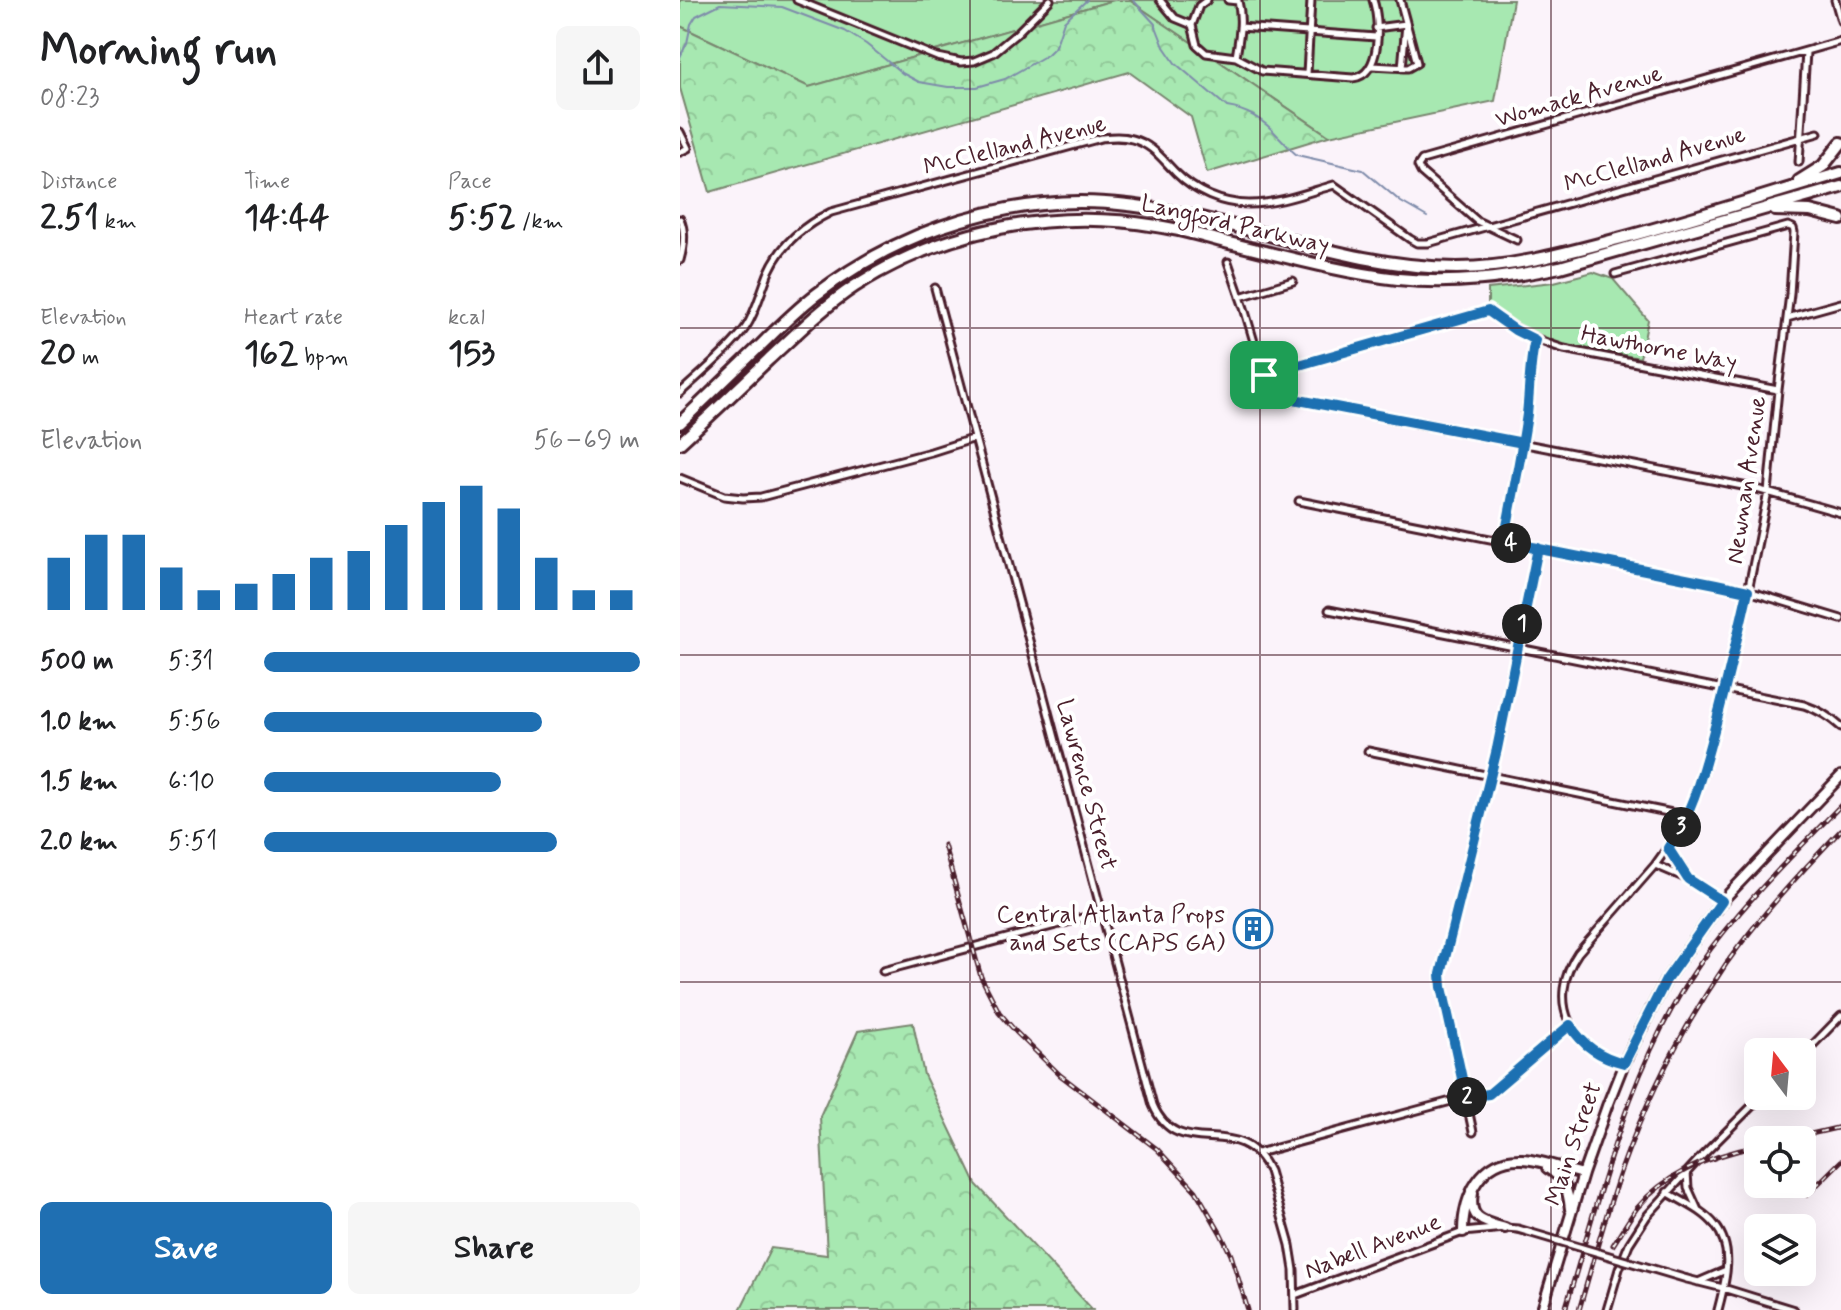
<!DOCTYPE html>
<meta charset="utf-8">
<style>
:root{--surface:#fff;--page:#f6f6f6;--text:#202124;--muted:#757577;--accent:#1f6fb2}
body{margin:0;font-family:Mynerve,sans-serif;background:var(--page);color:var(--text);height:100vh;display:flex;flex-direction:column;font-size:30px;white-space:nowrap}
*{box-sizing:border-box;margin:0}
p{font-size:26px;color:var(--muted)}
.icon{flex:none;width:44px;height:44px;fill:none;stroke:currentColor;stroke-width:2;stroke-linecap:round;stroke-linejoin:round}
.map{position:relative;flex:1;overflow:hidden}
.side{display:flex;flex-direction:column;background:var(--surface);width:680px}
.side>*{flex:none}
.needle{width:52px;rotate:344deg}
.controls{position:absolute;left:1064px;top:1038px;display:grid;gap:16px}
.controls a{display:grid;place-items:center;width:72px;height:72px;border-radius:12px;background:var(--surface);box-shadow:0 8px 32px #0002;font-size:40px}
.pin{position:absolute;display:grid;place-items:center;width:68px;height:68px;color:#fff;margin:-34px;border-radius:16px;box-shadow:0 4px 12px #0006}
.km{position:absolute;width:40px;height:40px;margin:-20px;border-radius:50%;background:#222;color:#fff;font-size:22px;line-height:40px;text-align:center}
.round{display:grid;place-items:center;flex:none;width:84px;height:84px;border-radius:12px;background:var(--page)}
.summary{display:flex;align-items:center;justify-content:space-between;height:136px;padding:0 40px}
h1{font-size:44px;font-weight:700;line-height:60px}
.figures{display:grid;grid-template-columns:repeat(3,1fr);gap:12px;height:136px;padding:8px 40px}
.figures div{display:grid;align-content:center}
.figures b{font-size:34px;font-weight:700}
.figures small{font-size:22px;font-weight:400}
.figures p{font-size:22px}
.chart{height:224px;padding:16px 40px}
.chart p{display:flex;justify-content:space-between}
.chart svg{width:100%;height:144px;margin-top:8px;stroke:var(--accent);stroke-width:6}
.button{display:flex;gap:16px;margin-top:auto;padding:16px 40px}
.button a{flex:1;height:92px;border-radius:12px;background:var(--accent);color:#fff;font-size:32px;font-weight:700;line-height:92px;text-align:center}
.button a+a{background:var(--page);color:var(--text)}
ul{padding:0 40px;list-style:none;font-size:26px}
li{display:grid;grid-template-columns:128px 96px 1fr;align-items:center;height:60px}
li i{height:20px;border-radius:10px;background:var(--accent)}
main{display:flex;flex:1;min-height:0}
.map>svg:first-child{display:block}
</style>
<main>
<section class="side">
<div class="summary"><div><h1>Morning run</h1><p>08:23</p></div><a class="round"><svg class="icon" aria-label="share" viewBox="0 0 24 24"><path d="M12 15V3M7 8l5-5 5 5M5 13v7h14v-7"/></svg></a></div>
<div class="figures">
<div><p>Distance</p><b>2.51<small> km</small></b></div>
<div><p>Time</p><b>14:44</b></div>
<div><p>Pace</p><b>5:52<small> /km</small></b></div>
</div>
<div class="figures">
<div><p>Elevation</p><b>20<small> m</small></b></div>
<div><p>Heart rate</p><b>162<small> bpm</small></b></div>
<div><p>kcal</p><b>153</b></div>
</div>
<div class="chart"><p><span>Elevation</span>56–69 m</p>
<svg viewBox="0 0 160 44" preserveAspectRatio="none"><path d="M5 44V28M15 44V21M25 44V21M35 44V31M45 44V38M55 44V36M65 44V33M75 44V28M85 44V26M95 44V18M105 44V11M115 44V6M125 44V13M135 44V28M145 44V38M155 44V38"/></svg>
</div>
<ul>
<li><b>500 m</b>5:31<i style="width:100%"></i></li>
<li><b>1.0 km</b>5:56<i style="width:74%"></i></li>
<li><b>1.5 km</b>6:10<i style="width:63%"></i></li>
<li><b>2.0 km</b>5:51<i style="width:78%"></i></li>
</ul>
<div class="button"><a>Save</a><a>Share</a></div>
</section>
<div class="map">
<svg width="1161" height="1310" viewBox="0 0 1161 1310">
<defs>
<pattern id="forest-crowns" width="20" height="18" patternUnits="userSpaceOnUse" patternTransform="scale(2)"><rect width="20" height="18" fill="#a7e8b1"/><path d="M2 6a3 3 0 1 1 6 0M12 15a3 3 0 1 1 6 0" fill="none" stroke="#91c798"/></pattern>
</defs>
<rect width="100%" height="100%" fill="#fbf3fa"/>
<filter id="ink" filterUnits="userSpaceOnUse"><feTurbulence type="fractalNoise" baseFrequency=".0125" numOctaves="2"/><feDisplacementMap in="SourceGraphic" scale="16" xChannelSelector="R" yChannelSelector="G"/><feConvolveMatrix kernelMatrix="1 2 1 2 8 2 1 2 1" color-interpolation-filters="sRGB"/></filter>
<g filter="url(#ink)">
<path fill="#a7e8b1" stroke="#78846e" stroke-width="2" d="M0 0H434L129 87 0 26Z
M449 0H833L815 101 649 136Z
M913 272 933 279 968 320 960 358 880 344 859 338 808 308V289L874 282Z"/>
<path fill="url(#forest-crowns)" stroke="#78846e" stroke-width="2" d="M434 0H449L649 136 527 173 511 117 449 72 30 192 0 88V26L129 87Z
M233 1023 244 1075 296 1184 413 1310H60L91 1248 147 1255 140 1116 178 1031Z"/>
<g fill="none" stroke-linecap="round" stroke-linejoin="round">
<path stroke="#7e8baa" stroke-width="2" d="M453 0 475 24 484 47 495 63 547 107C568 110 584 120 598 136 605 142 609 149 617 155L683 170 721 202 747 217
M0 57 7 43 11 24 16 16 40 4 102 7 165 31 186 44 222 73 239 82 268 87H297L325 79 367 55 374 48 378 39 384 21 407 0"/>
<defs>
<path id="minor" d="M117 0 257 57 281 62 294 61 313 53 336 34 370 0
M480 0 495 18 512 25 517 45 526 53 556 57 582 71 673 78C702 75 700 21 693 0
M548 0 558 1C563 20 559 38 556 57
M1155 0 1161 21
M512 25 519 6 527 0
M560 27 696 37
M696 28 726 24 722 68
M692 66 728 68 737 63 720 0
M627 74 631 0
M0 132 8 148 0 152
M1119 162 1126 52
M0 219C6 232 4 246 0 260
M837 240 797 221 741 172 738 166 742 160 1161 41
M548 262 564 308 588 389 598 396 1073 488 1161 513
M935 274 1108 226 1113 228 1114 232 1110 294 1098 390 1088 492 1068 591 1045 689 1022 775 1007 816 995 837 975 865 898 953C866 1000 890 1051 944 1063
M255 288 473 1105C499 1166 560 1109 589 1171L610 1245 614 1270 615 1310
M560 297 613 281
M1107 318 1161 303
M584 375 808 311C835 329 852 339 884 349L1098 390
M0 393C19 375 52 348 66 327 75 313 79 298 85 282 96 248 120 227 151 212L421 138C432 137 441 136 452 139 472 144 482 159 496 173 515 192 542 204 569 204 598 204 626 193 654 185L730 239 737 243H748L1138 133
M0 478 44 496 63 498 81 497 251 452 295 438
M619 501 1036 584 1068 591 1161 619
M824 542 843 443 852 354 855 340
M649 610 1124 705C1139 710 1150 717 1161 727
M688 751 1007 816
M988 848 1008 878
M975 865 1008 879 1042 901
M203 971 421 913
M1122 1056 1161 1016
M793 1132 762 987 761 974 817 749 858 548
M578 1153 786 1097 809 1094 890 1025
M1007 1172 1008 1188 1018 1210
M987 1192C1003 1202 1023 1210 1035 1225 1055 1249 1045 1283 1038 1310
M1007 1279 1043 1288 1114 1310
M1018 1282 1046 1270
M615 1295 783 1232 825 1228 838 1229
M927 1310 939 1269 949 1244 967 1216 1019 1159 1082 1096"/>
<path id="primary" d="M867 1168C884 1178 888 1189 890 1209
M793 1193C788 1220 804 1222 825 1228
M783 1232C783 1197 801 1157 842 1159 862 1160 883 1169 903 1174
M862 1310 903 1174 927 1106 944 1063 986 980 1042 901 1161 776"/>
<path id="motorway" d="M1119 181 1143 166 1161 143
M1095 210 1130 211 1161 219
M0 423C27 397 54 371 81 345 99 327 117 309 137 294 213 236 305 203 400 202 438 202 476 208 512 216 601 235 686 268 777 268 832 268 885 253 938 239 1013 219 1086 195 1161 173
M0 443C30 416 59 388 88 360 116 334 143 307 175 286 264 229 374 208 477 226 498 229 520 235 541 241 600 255 658 272 718 279 773 285 826 278 880 267L1161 187"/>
</defs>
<use href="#minor" stroke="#4a1f2b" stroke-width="11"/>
<use href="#primary" stroke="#4a1f2b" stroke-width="14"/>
<use href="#motorway" stroke="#4a1f2b" stroke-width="16"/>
<use href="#minor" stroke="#fff" stroke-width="5"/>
<use href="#primary" stroke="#fff" stroke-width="8"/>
<use href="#motorway" stroke="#fff" stroke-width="10"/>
<defs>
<path id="rail" d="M264 845 301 977 319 1012 336 1032 380 1075 477 1149 516 1191 541 1234 551 1255 568 1310
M1105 1140 1161 1127
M1127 1195 1161 1161
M933 1245C941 1233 948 1220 957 1208 987 1172 1033 1155 1078 1146
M885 1310C921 1192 948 1067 1019 965 1060 906 1112 856 1161 805
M899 1310C913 1263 925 1216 941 1170 967 1098 1003 1027 1046 964 1080 916 1120 873 1161 830"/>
</defs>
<use href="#rail" stroke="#4a1f2b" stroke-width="5"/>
<use href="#rail" stroke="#fff" stroke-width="2" stroke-dasharray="6" stroke-linecap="butt"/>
<defs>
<path id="minor-bridge" d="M838 1229 1007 1279"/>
</defs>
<use href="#minor-bridge" stroke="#4a1f2b" stroke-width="11" stroke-linecap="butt"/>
<use href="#minor-bridge" stroke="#fff" stroke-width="5"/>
</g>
</g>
<g fill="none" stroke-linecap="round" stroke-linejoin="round" filter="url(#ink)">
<defs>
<path id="route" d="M584 375 588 389 598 396 843 443 824 542 858 548 817 749 761 974 762 987 786 1097 809 1094 890 1025C903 1046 920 1057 944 1063L986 980 1042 901 1008 879 988 848C1012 814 1022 774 1033 734 1046 687 1057 639 1068 591L1036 584 824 542C832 499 841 457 847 414 850 389 849 364 855 340L835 330 808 311 584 375"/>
</defs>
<use href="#route" stroke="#fff" stroke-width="16"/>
<use href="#route" stroke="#1f6fb2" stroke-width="10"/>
</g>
<path fill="none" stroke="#4a1f2b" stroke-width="2" stroke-opacity="0.55" d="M290 0V1310M580 0V1310M871 0V1310M0 328H1161M0 655H1161M0 982H1161"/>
<defs>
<symbol id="building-ring" viewBox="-11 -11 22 22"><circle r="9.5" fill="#fff" stroke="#1f6fb2" stroke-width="1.5"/><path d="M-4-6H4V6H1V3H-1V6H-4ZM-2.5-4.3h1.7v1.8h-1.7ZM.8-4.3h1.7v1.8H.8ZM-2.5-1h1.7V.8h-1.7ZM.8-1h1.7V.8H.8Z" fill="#1f6fb2"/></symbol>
</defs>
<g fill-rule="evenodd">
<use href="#building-ring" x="551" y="907" width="44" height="44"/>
</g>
<g text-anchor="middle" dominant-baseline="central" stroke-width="8" stroke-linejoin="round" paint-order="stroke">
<g font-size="24" fill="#4a1f2b" stroke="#fff">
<text transform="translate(899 97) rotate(-16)">Womack Avenue</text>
<text transform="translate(335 146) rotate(-14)">McClelland Avenue</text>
<text transform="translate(975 160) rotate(-16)">McClelland Avenue</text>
<text transform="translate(555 225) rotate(13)">Langford Parkway</text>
<text transform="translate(979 349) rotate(11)">Hawthorne Way</text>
<text transform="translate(1067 480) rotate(-82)">Newnan Avenue</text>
<text transform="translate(406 785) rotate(75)">Lawrence Street</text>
<text transform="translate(894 1144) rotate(-71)">Main Street</text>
<text transform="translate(693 1247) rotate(-21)">Nabell Avenue</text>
</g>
<g font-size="24" fill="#4a1f2b" stroke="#fff" text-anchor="end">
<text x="545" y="915">Central Atlanta Props<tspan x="545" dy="28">and Sets (CAPS GA)</tspan></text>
</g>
</g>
</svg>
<div class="controls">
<a><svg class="needle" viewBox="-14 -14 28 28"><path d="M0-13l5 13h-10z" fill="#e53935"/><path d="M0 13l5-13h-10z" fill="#757577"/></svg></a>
<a><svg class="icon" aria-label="locate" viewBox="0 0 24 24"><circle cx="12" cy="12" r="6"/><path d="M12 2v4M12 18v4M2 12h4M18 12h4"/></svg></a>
<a><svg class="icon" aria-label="layers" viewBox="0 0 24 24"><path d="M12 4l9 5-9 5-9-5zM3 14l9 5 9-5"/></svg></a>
</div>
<div class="pin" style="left:584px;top:375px;background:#1e9e55"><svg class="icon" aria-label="arrive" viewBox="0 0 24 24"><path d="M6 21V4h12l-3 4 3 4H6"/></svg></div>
<b class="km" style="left:842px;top:624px">1</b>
<b class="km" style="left:787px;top:1097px">2</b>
<b class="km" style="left:1001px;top:827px">3</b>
<b class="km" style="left:831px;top:543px">4</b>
</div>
</main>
